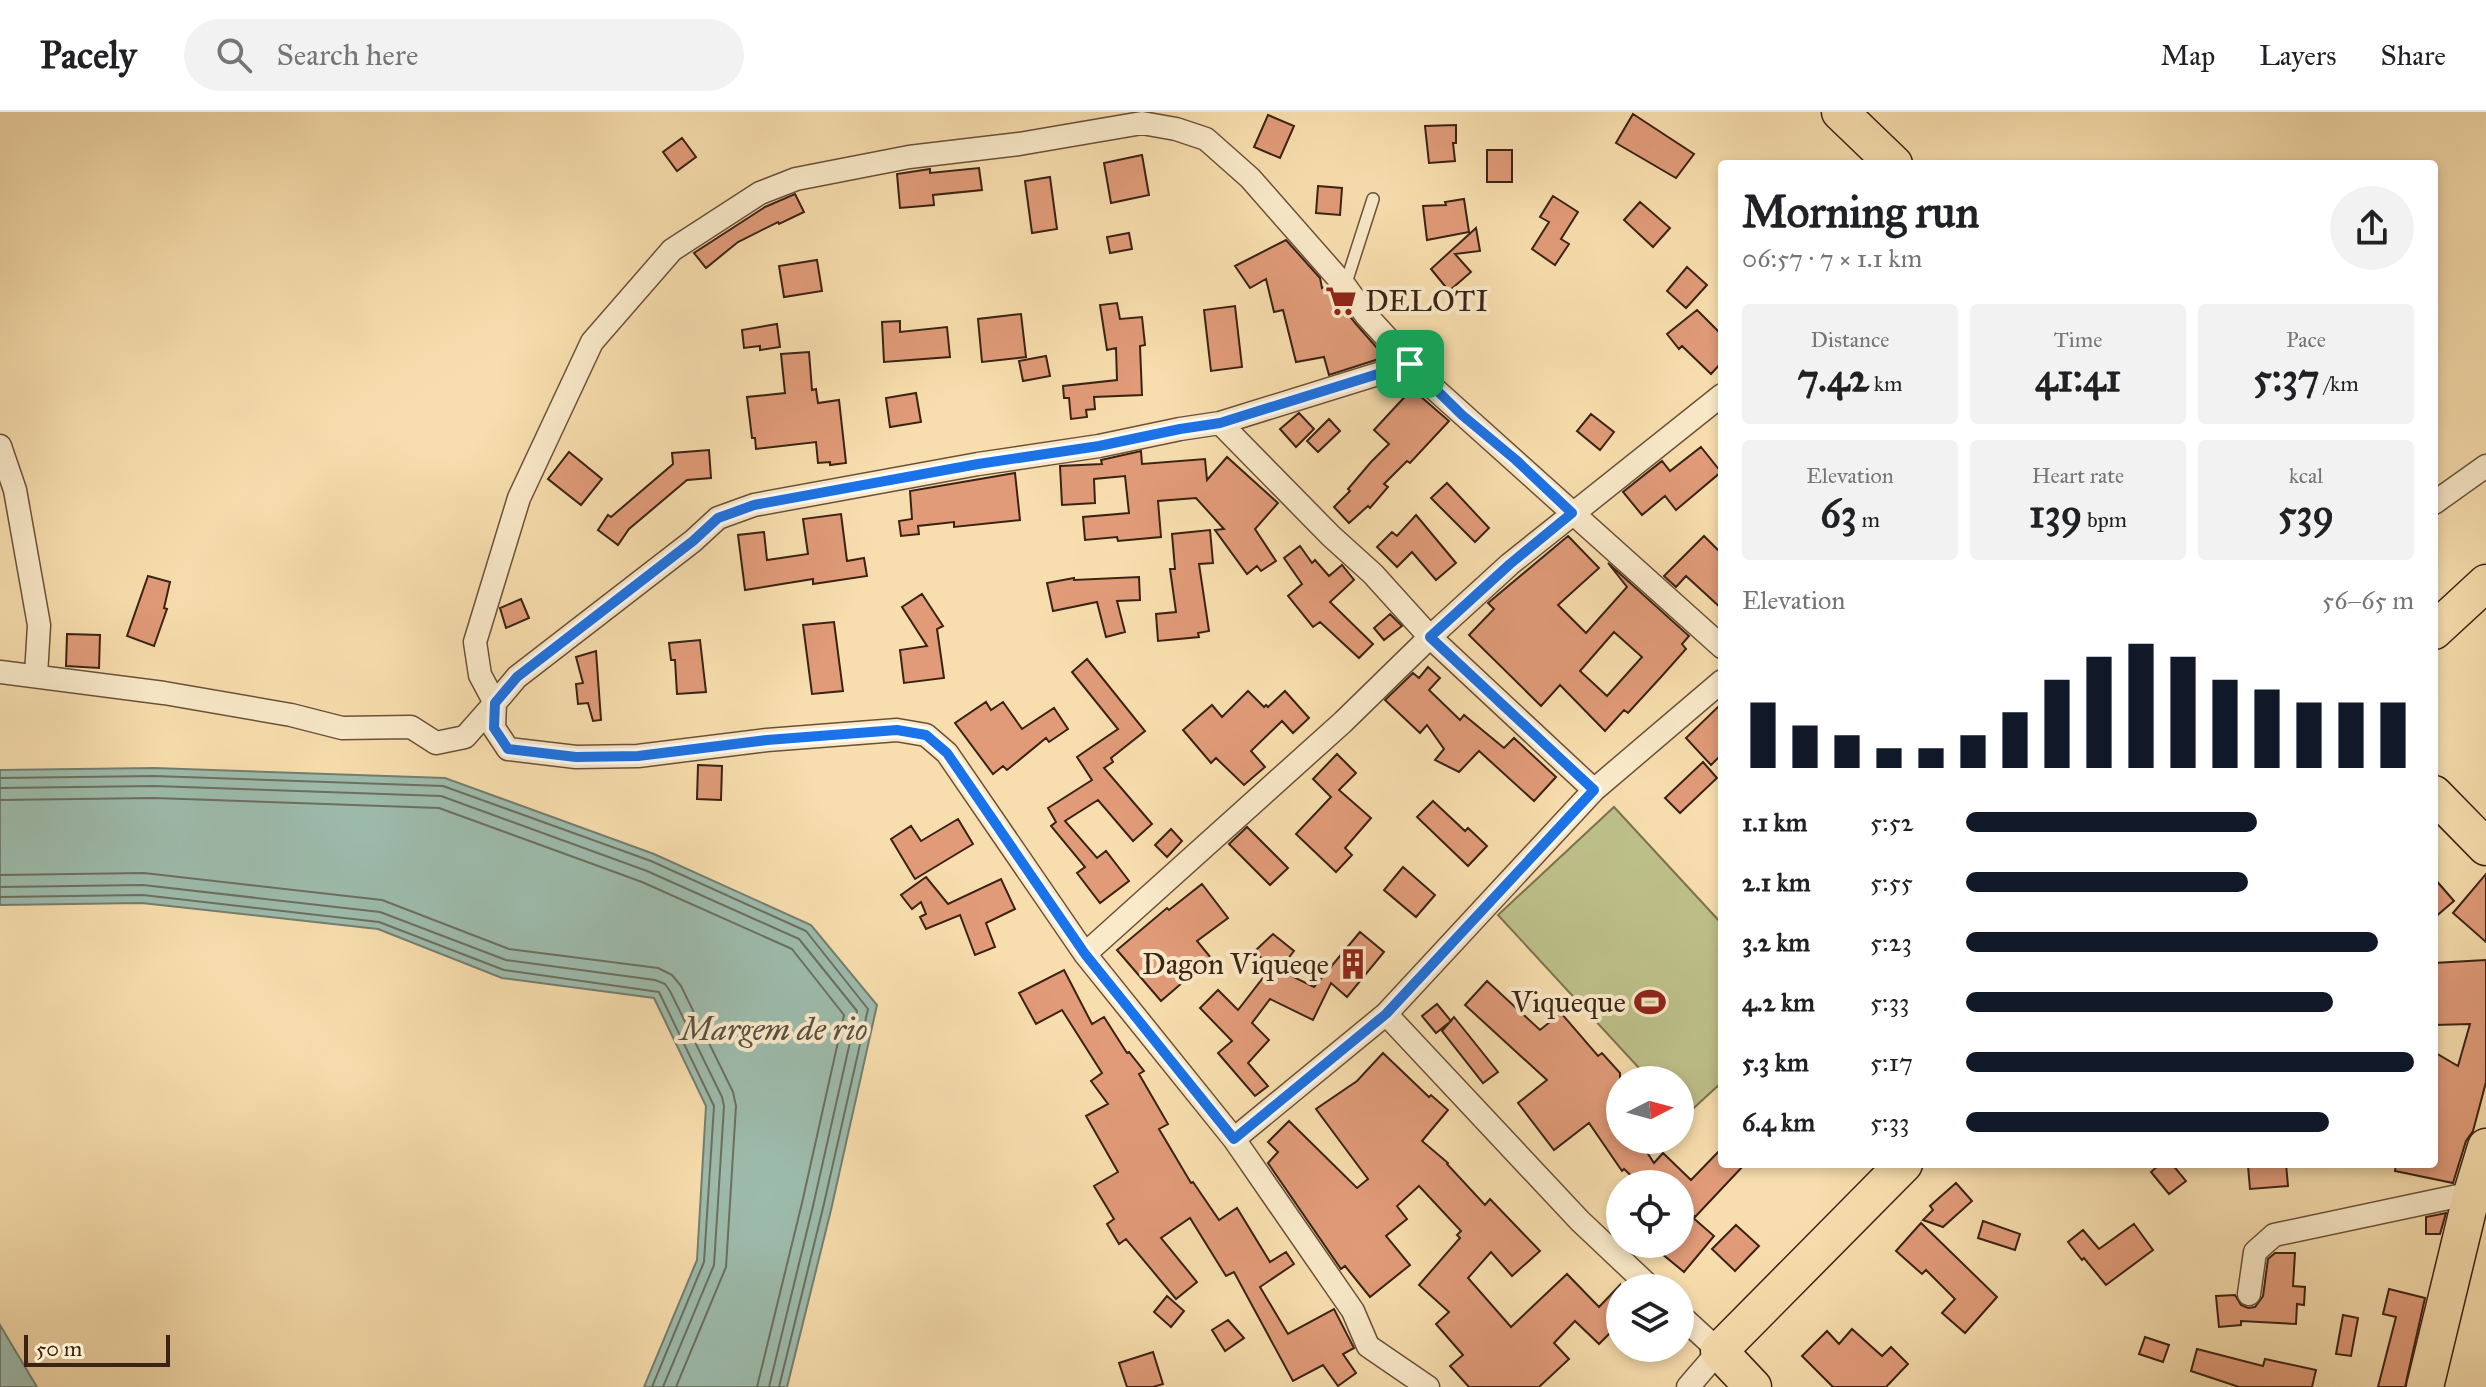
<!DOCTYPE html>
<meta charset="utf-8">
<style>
:root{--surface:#fff;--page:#f2f2f2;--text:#202124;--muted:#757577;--line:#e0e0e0;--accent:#111827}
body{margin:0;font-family:"IM FELL Great Primer",serif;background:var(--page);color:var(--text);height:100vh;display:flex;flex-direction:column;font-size:30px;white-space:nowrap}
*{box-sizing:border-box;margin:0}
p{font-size:26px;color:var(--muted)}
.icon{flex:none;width:44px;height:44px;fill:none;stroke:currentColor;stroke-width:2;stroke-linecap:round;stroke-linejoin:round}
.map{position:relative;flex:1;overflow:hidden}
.drawer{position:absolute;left:1718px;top:48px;width:720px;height:1008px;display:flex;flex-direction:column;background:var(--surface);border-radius:8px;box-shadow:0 4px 12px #0003}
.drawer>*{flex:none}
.needle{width:52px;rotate:84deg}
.controls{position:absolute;left:1606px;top:954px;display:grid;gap:16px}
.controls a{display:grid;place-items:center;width:88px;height:88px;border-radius:50%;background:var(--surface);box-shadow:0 4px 12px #0003;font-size:40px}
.scale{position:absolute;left:24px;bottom:20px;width:146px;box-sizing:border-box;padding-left:8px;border:4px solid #3a2214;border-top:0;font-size:22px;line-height:28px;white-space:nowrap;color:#3a2214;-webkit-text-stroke:6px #faeaca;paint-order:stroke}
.pin{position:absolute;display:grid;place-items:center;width:68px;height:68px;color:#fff;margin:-34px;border-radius:16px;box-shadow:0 4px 12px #0006}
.round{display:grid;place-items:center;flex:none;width:84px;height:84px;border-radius:42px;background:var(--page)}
.headline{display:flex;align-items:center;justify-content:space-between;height:136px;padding:0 24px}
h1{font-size:44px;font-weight:800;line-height:60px}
.metrics{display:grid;grid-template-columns:repeat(3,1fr);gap:12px;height:136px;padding:8px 24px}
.metrics div{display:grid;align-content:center;border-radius:8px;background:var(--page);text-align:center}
.metrics b{font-size:40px;font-weight:800}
.metrics small{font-size:22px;font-weight:400}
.metrics p{font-size:22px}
.chart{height:224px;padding:16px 24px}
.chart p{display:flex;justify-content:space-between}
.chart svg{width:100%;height:144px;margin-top:8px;stroke:var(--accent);stroke-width:6}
ul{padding:0 24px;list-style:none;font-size:26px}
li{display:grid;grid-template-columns:128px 96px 1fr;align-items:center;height:60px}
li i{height:20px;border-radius:10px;background:var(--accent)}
header{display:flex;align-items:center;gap:48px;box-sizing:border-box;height:112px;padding:0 40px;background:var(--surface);border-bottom:2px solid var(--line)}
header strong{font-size:38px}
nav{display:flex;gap:44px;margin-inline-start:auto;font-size:28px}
.search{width:560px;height:72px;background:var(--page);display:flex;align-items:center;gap:20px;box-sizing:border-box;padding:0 28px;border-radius:44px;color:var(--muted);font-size:30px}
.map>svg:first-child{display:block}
</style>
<header>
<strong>Pacely</strong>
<div class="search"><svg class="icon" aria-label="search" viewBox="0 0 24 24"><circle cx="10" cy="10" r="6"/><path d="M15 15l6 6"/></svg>Search here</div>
<nav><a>Map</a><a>Layers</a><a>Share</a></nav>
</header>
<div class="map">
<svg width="2486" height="1275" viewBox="0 0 2486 1275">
<rect width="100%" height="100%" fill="#f8deae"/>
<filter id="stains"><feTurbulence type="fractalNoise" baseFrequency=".0025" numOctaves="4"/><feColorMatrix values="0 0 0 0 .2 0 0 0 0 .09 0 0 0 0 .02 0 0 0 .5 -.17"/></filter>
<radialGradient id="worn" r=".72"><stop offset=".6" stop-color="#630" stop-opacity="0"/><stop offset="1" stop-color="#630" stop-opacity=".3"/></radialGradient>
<path fill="#bec18a" stroke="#7c724f" stroke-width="2" d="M1614 695 1722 812V970L1684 1005 1680 1001V968H1650L1498 803Z"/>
<path fill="#9dbcad" stroke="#757e70" stroke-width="2" d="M154 656 445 666 654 742 811 813 877 893 831 1098 787 1275H644L697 1148 706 994 654 886 502 866 378 817 142 791 0 793V658Z
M0 1213 37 1275H0Z"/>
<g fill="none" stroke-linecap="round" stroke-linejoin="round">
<path stroke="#6c6f60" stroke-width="2" d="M0 666 154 664 443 674 651 749 806 819 868 897 823 1096 779 1275
M0 676 154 674 441 684 647 759 799 827 857 899 813 1094 769 1275
M0 688 154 686 439 696 642 770 792 837 844 903 802 1091 757 1275
M0 763 144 761 382 788 509 837 658 856 672 863 681 874 733 980 736 994 726 1155 676 1275
M0 775 143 773 380 800 506 848 655 868 665 872 670 879 722 985 724 994 714 1153 663 1275
M0 785 143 783 379 810 504 858 659 880 714 994 704 1150 652 1275"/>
</g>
<path fill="#e19b79" stroke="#3a2214" stroke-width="2" fill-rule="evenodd" d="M1633 2 1694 42 1676 66 1616 31Z
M1268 3 1294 14 1280 46 1254 35Z
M1456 13V31H1453L1455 49 1429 51 1425 14Z
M682 26 696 45 677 59 663 40Z
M1487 38H1512V70H1487Z
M1142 43 1149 83 1111 91 1104 51Z
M979 56 982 78 933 83 934 93 900 96 897 62 930 57V61Z
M1050 65 1057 117 1032 121 1025 69Z
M1318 74 1342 76 1340 103 1316 101Z
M795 82 804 100 779 112 778 110 738 130 706 156 694 141 765 95Z
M1553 84 1578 100 1561 127 1569 132 1555 153 1532 137 1549 110 1540 105Z
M1464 87 1469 120 1427 128 1423 94 1446 93 1445 90Z
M1640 90 1670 116 1653 135 1624 108Z
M1476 116 1480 139 1455 142 1471 160 1449 179 1431 157Z
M1129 121 1132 137 1110 141 1107 125Z
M1286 128 1320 166 1322 176 1326 174 1356 212 1385 245 1329 263 1324 245 1296 250 1283 198 1274 200 1266 167 1250 176 1235 154Z
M817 148 822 179 784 185 779 154Z
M1687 155 1707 173 1686 196 1667 179Z
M1117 191 1120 207 1142 205 1145 233 1140 234 1142 283 1094 285 1095 297 1086 298 1087 305 1071 307 1069 286H1064L1063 274 1117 268 1116 236 1107 238 1100 193Z
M1235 194 1242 255 1211 259 1204 198Z
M1697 198 1722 223V250L1711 262 1682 234 1679 237 1667 222Z
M1021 202 1026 245 982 250 978 207Z
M900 209V220L947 215 950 245 884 250 882 210Z
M777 212 780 235 760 238V234L744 236 742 218Z
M809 240 812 278 816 277 818 291 839 288 846 351 830 353V350L818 351 816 330 756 337 755 326H752L747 285 785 281 781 242Z
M1046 244 1050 264 1023 269 1019 249Z
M1412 277 1449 309 1410 351 1407 349 1384 372 1388 375 1370 396 1368 394 1349 411 1334 395 1350 379 1348 377 1371 350 1389 332 1374 318Z
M916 281 921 310 890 315 886 286Z
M1299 301 1314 317 1296 335 1280 317Z
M1591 302 1614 320 1600 338 1577 319Z
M1329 307 1340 319 1318 340 1307 329Z
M1701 335 1721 360 1676 398 1665 384 1642 403 1623 380 1662 349 1670 359Z
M709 338 711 366 687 368 629 417 618 433 598 418 608 403 611 405 673 352 672 341Z
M1141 339 1142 352 1205 347 1207 368 1227 345 1278 391 1255 417 1276 449 1261 459 1257 454 1247 462 1215 418 1224 417 1196 386 1158 389 1161 425 1118 429 1117 425 1085 428 1083 405 1129 401 1125 364 1094 367 1095 391 1062 393 1060 354 1102 352 1101 348Z
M569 340 602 367 581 393 548 367Z
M1015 361 1020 408 954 415V410L918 414 919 422 901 424 899 409 912 407 910 379Z
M1447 371 1489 416 1475 430 1431 386Z
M841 402 847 449 864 446 867 464 813 472V467L745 478 738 423 764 420 767 448 808 442 803 407Z
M1416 403 1456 451 1436 468 1412 440 1397 455 1377 435 1392 420 1397 424Z
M1210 418 1213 451 1199 452 1209 519 1198 521 1199 525 1158 529 1156 502 1176 500 1170 457H1175L1172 422Z
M1568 424 1599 456 1558 493 1586 521 1627 475 1608 451 1689 524 1682 532 1686 537 1661 565 1628 601 1624 598 1605 619 1560 573 1541 594 1469 523 1494 497 1488 491ZM1614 520 1642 545 1607 584 1580 559Z
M1704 424 1722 442V497L1686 464 1676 475 1664 464Z
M1300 434 1312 451 1315 448 1329 464 1342 453 1354 468 1330 490 1373 532 1359 546 1320 510 1313 515 1288 484 1302 472 1284 446Z
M148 464 170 470 164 496 167 497 154 534 127 524Z
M1139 465 1140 488 1117 489 1125 520 1106 525 1097 490 1053 499 1047 471 1074 466V468Z
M922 482 943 514 937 517 944 566 904 571 900 538 927 534 902 495Z
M521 487 529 506 506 516 500 496Z
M1390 502 1402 514 1384 528 1374 516Z
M834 510 843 579 812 582 803 513Z
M67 522 100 523 99 556 66 554Z
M700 528 706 580 677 582 675 548H671L669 531Z
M596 539 601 608 593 609 588 591 578 592 576 572 583 571 576 545Z
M1087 547 1145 619 1111 646 1113 650 1104 656 1152 712 1133 729 1098 688 1065 709 1097 746 1106 739 1129 769 1100 791 1077 761 1085 755 1051 714 1056 710 1048 696 1092 668 1077 645 1118 617 1072 560Z
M1428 555 1440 566 1429 578 1460 608 1464 603 1504 636 1514 626 1556 665 1534 689 1479 639 1459 660 1435 648 1444 637 1427 613 1420 621 1385 588 1413 561 1419 566Z
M1248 579 1264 595 1266 593 1268 595 1285 579 1309 606 1293 621 1282 609 1251 639 1265 655 1244 673 1216 646 1211 651 1183 618 1212 593 1222 605Z
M986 590 991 598 1003 590 1022 617 1054 596 1068 617 1049 630 1046 626 1007 658 1003 654 993 662 955 611Z
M1722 591V642L1711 653 1686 626Z
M1337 642 1356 661 1339 678 1371 706 1345 736 1352 743 1336 760 1296 722 1331 685 1313 667Z
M1703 650 1717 666 1680 701 1665 686Z
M698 653 722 654 721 688 697 687Z
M1433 689 1465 719 1468 716 1487 734 1468 754 1417 705Z
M958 707 973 732 915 767 891 727 911 714 921 729Z
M1247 715 1288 756 1270 773 1229 732Z
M1171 717 1182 729 1167 745 1155 733Z
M1403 755 1435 783 1416 805 1384 778Z
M2486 762V830L2453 801Z
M926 765 948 792 1001 767 1015 797 986 811 995 835 975 843 960 803 926 817 920 805 926 802 921 790 912 797 901 783Z
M2434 766 2454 789 2434 806Z
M1202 772 1228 806 1197 829 1211 846 1161 889 1117 838 1167 796 1169 798Z
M1360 820 1384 840 1347 885 1331 871 1313 908 1270 887 1252 911 1269 928 1248 951 1268 974 1255 984 1218 941 1232 929 1200 896 1218 878 1238 898 1272 854 1254 840 1273 822 1294 839 1279 858 1314 875Z
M2486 848V970L2473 1019 2466 1029 2453 1071 2395 1059 2396 1052H2434V940L2458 954 2470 912 2434 913V851Z
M1064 858 1092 912 1104 905 1127 941 1129 940 1144 959 1139 962 1168 1012 1159 1017 1191 1071 1193 1070 1219 1108 1237 1096 1270 1150 1286 1140 1294 1152 1260 1175 1288 1222 1334 1197 1354 1236 1343 1242 1356 1261 1338 1274 1323 1253 1293 1269 1234 1160 1226 1164 1190 1106 1161 1126 1197 1170 1176 1187 1126 1127 1119 1132 1107 1112 1114 1107 1094 1074 1118 1060 1086 1004 1108 992 1091 969 1102 961 1062 898 1036 912 1019 881Z
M1487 869 1540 918 1561 901 1598 944 1602 941 1620 961V1028H1639L1654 1051 1663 1041 1691 1068 1722 1036V1052H1745L1695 1105 1680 1091V1072H1640L1624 1057 1622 1059 1589 1011 1554 1038 1518 991 1547 968 1465 893Z
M1437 892 1451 909 1436 921 1422 904Z
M1454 905 1498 960 1483 971 1442 919Z
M1383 941 1429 985 1431 983 1448 998 1422 1029 1448 1051 1447 1052 1485 1093 1490 1087 1540 1139 1512 1164 1491 1140 1468 1166 1511 1215 1567 1162 1599 1195 1620 1173V1211L1599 1232 1575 1209 1554 1231 1569 1247 1539 1275H1469L1450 1254 1463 1243 1436 1212 1449 1200 1419 1173 1460 1126 1457 1123 1461 1119 1419 1074 1397 1094 1407 1107 1386 1124 1410 1153 1370 1185 1345 1154 1341 1157 1268 1051 1278 1040 1268 1030 1289 1009 1357 1076 1368 1067 1316 997 1357 969Z
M2160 1052H2172L2186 1069 2169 1082 2151 1060Z
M2286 1052 2288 1074 2250 1077 2248 1054Z
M1956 1071 1972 1089 1943 1115 1923 1108 1933 1098 1930 1094Z
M2446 1101 2440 1122H2426V1105Z
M1691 1104 1714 1124 1684 1160 1661 1141 1668 1132H1680V1117Z
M1983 1109 2020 1122 2015 1138 1978 1126Z
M1921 1111 1997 1185 1965 1221 1942 1201 1955 1187 1926 1158 1922 1162 1896 1139Z
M2134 1112 2153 1138 2106 1173 2084 1146 2082 1148 2068 1130 2083 1118 2099 1137Z
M1736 1113 1759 1134 1735 1159 1712 1137Z
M2275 1141H2295L2293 1174 2305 1175 2304 1193 2297 1192 2296 1212 2241 1209V1213L2219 1215 2216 1184 2235 1183 2241 1193 2248 1196 2255 1195 2263 1184 2268 1147Z
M2389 1177 2425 1186 2405 1275H2378L2396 1205 2383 1202Z
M1167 1184 1184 1199 1171 1215 1154 1200Z
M2343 1203 2358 1206 2351 1244 2336 1242Z
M1228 1208 1244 1226 1225 1239 1212 1218Z
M1852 1217 1882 1244 1891 1235 1908 1252 1886 1275H1833L1802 1244 1827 1219 1839 1232Z
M2145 1225 2169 1233 2163 1250 2139 1242Z
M2197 1237 2263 1254 2265 1247 2316 1258 2312 1275H2239L2191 1259Z
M1153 1240 1163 1272 1153 1275H1127L1119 1251Z"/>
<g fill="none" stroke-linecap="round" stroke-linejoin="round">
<defs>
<path id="lane" d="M1345 174 1373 87"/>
<path id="street" d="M1410 252 1220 311 1180 317 1099 334 978 352 754 393 718 406 693 429 517 565 495 591 480 563 475 530 519 386 592 230 672 138 760 81 796 67 909 45 1019 32 1142 11 1176 17 1206 27 1250 66 1345 174 1366 203 1429 272 1722 535
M1220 311 1331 424 1373 462 1430 525 1594 678
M0 334 15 378 39 513 36 563
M2434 391 2486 354
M0 560 164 581 291 603 342 616 411 615 436 631 465 625 495 591 494 616 508 637 576 645 638 644 767 628 897 618 926 623 947 641 1085 842 1234 1027 1353 1199 1368 1234 1428 1275
M1085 842 1343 610 1430 525 1510 452 1722 283
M1386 902 1580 1109 1651 1176
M1234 1027 1386 902 1594 678 1722 569
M2249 1182 2255 1140 2274 1123 2472 1081
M1680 1203 1719 1239 1688 1275"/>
<path id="primary" d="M1840 0 1894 52
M2434 519 2486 471
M2434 682 2486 735
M1753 1275 1719 1239 1904 1052
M2425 1275 2472 1081 2486 1035"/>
</defs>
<use href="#lane" stroke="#6a513a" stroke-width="14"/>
<use href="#street" stroke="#6a513a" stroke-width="25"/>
<use href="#primary" stroke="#3a2214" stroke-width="39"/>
<use href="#lane" stroke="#faeaca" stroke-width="11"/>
<use href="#street" stroke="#faeaca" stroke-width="22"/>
<use href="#primary" stroke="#f8deae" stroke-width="36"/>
</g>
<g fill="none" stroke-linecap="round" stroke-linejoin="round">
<defs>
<path id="route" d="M1410 252 1462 303 1516 348 1572 401 1510 452 1430 525 1594 678 1386 902 1234 1027 1085 842 947 641 926 623 897 618 767 628 638 644 576 645 508 637 494 616 495 591 517 565 693 429 718 406 754 393 978 352 1099 334 1180 317 1220 311Z"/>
</defs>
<use href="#route" stroke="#fff" stroke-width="16"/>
<use href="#route" stroke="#1a73e8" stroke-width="10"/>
</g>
<defs>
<symbol id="supermarket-bare" viewBox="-9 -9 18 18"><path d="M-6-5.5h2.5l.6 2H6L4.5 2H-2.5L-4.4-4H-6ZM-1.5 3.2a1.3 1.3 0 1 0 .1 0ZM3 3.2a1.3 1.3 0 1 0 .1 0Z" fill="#8f2418" stroke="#faeaca" stroke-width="2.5" paint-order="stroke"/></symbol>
<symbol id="building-bare" viewBox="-9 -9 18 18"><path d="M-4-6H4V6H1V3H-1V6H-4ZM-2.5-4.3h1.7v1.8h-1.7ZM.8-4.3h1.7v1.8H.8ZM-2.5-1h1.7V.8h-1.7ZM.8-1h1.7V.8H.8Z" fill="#8f2418" stroke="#faeaca" stroke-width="2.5" paint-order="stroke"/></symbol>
<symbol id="stadium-bare" viewBox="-9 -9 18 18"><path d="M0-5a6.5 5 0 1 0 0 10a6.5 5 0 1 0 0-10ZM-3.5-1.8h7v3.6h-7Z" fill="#8f2418" stroke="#faeaca" stroke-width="2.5" paint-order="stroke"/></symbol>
</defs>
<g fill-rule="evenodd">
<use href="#supermarket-bare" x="1319" y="167" width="44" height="44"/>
<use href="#building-bare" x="1331" y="830" width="44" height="44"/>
<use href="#stadium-bare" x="1628" y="868" width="44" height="44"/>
</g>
<g text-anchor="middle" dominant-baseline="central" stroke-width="8" stroke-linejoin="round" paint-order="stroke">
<g font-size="30" fill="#3a2214" stroke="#faeaca" text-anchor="end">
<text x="1365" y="189" text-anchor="start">DELOTI</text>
<text x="1329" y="852">Dagon Viqueqe</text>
<text x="1626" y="890">Viqueque</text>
</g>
<g font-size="32" font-style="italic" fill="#585042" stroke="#faeaca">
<text x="774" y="917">Margem de rio</text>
</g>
</g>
<rect width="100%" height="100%" filter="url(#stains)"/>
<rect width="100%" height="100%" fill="url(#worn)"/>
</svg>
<div class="controls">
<a><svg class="needle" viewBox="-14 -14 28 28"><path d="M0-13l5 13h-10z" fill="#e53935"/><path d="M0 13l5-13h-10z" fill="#757577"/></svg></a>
<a><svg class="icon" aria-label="locate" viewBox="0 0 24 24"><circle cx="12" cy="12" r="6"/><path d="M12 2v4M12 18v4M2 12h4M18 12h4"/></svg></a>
<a><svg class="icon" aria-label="layers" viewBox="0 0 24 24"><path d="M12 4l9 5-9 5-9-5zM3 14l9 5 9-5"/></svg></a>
</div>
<div class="scale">50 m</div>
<div class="pin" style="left:1410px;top:252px;background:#1e9e55"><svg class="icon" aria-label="arrive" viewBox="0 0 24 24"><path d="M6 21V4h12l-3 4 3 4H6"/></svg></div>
<section class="drawer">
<div class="headline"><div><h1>Morning run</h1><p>06:57 · 7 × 1.1 km</p></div><a class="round"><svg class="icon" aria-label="share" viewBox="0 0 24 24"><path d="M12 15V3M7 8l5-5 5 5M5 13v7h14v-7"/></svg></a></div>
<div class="metrics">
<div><p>Distance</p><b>7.42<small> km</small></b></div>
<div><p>Time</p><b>41:41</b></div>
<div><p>Pace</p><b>5:37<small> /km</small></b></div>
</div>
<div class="metrics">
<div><p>Elevation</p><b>63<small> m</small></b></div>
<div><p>Heart rate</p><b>139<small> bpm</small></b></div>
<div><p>kcal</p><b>539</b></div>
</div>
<div class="chart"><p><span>Elevation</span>56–65 m</p>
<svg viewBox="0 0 160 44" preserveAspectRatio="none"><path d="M5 44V24M15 44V31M25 44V34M35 44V38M45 44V38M55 44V34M65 44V27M75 44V17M85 44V10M95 44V6M105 44V10M115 44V17M125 44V20M135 44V24M145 44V24M155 44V24"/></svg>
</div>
<ul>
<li><b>1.1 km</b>5:52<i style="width:65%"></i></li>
<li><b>2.1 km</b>5:55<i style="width:63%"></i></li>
<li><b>3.2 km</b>5:23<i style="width:92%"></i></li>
<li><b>4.2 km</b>5:33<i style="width:82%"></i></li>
<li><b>5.3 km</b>5:17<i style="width:100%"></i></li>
<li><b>6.4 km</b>5:33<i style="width:81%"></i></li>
</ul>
</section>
</div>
